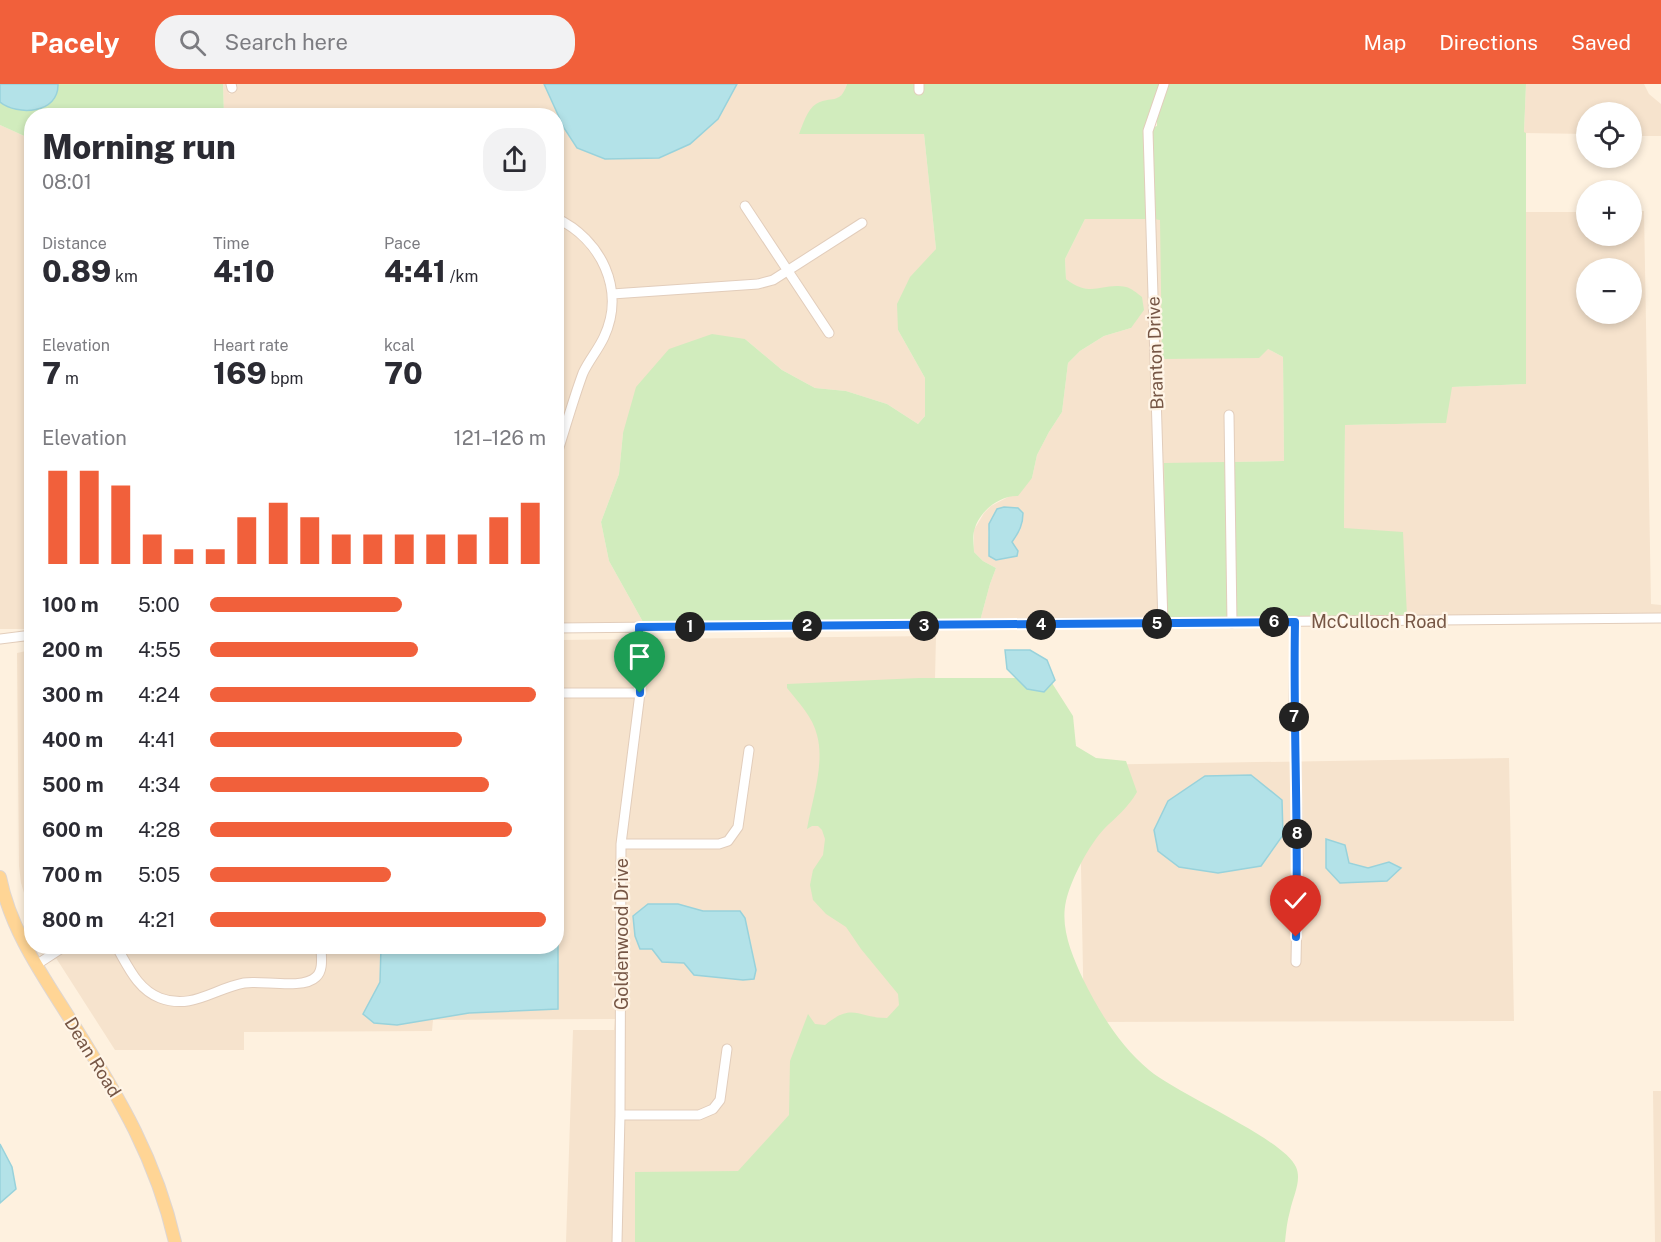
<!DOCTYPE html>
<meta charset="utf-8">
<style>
:root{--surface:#fff;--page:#f2f2f3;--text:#2b2b33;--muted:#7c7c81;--accent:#f1603b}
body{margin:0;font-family:"Public Sans",sans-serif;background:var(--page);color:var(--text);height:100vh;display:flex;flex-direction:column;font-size:22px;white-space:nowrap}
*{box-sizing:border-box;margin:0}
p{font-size:20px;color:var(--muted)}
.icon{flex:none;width:33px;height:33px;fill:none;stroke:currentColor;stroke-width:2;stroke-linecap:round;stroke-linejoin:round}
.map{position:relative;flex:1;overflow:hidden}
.details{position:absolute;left:24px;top:24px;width:540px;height:846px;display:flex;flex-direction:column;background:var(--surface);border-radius:24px;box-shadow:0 3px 9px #0003}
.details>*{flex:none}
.tools{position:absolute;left:1576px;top:18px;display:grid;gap:12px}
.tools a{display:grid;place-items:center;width:66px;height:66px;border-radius:50%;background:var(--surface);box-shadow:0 3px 9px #0003;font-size:30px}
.pin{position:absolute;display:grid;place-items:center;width:51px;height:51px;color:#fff;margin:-62px -26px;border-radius:50% 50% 50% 0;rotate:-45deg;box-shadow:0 0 6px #0007}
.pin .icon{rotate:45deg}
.km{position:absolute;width:30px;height:30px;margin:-15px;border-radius:50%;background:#222;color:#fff;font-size:16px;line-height:30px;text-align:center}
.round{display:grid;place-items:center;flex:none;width:63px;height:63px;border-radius:24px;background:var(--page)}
.headline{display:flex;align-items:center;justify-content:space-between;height:102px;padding:0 18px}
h1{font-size:33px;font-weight:800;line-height:45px}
.stats{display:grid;grid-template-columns:repeat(3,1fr);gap:9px;height:102px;padding:6px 18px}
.stats div{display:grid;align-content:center}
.stats b{font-size:30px;font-weight:800}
.stats small{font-size:16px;font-weight:400}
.stats p{font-size:16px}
.chart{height:168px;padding:12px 18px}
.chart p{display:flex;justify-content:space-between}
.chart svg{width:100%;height:108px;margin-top:6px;stroke:var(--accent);stroke-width:6}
ul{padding:0 18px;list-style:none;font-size:20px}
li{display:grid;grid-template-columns:96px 72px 1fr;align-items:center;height:45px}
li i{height:15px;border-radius:8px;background:var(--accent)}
header{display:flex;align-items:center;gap:36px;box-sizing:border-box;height:84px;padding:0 30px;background:var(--accent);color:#fff}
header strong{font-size:28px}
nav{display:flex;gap:33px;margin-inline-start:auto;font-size:21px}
.search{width:420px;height:54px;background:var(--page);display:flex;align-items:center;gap:15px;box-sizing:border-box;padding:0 21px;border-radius:24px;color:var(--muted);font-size:22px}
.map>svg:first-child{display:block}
</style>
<header>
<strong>Pacely</strong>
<div class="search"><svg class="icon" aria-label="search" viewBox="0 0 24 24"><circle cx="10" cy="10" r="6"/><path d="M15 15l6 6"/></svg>Search here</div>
<nav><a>Map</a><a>Directions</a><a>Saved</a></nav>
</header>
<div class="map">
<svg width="1661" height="1158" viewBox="0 0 1661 1158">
<rect width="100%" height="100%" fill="#fef1df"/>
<path fill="#f6e3cd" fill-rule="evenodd" d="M223 0H227L229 10 236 7 235 0H544L564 44 577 64 605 75H625L690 60 718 35 737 0H847L844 9 836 16 818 19 799 50H924L936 165 898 246 925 294V332L918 340 887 320 846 307 815 304 782 286 745 255 623 349 619 390 601 438 609 477 643 538 557 539V386L587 291 616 214 758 204 773 201 787 193 828 255 834 249 795 188 867 141 864 134 790 181 745 116 739 121 783 185 771 192 757 195 615 205 611 186 596 158 584 146 557 129 556 32 224 31Z
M1526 0H1644L1649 10 1661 20V52H1632V28H1587V50L1524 49Z
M0 41 31 55V545H0Z
M1632 127H1644L1651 520 1661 521V530L1407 532 1344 445 1345 341 1445 339 1451 303 1526 300V128H1587V152H1632ZM1587 184H1632V230H1587Z
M1085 135H1146L1159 535 980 537 990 500 996 484 983 477 974 468V446L984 429 991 422 1010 412 1032 394 1037 371 1049 348 1062 328 1068 279 1080 267 1104 252 1131 244 1111 203 1093 206 1076 203 1066 195 1065 175ZM1004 423 1018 424 1021 445 1012 458 990 472 988 448 997 425Z
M1154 135H1160L1268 265 1283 273 1284 377 1233 378V327H1225V378L1165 498Z
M557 139 579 153 598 176 608 210 605 237 600 251 580 288 557 359Z
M936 552 922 1158H566L573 946H614L615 935 433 936 432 947 244 948V966H115L49 863 556 862 557 556Z
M31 566H32L31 832 21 799 19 782 17 569Z
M1509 674 1514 937 1084 938 1079 681Z
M1653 1007H1661V1158H1655Z"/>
<path fill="#d1ecbd" d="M58 0H223L224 31 32 32 31 55 0 41V18L35 26C46 20 58 15 58 0Z
M847 0H915V10H923V0H1160L1144 45 1146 135H1085L1065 175 1066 195C1092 215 1101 198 1126 203 1131 204 1137 209 1142 213L1144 226 1131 244 1104 252 1080 267 1068 279 1062 328 1049 348 1037 371 1032 394 1018 412C1000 411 980 427 975 444 972 451 974 461 974 468L983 477 996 484 990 500 980 537 643 538 609 477 601 438 619 390 623 349 636 303 669 265 712 250 745 255 782 286 815 304 846 307 887 320 918 340 925 332V294L898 246 897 220 910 193 936 165 924 50H799C803 40 807 26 816 20 831 11 840 22 847 0Z
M1168 0H1526L1524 48 1526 49V300L1452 303 1446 339 1345 341 1344 444 1403 448 1407 532 1236 534 1233 378 1284 377 1283 273 1268 265 1259 274 1162 275 1160 136 1154 135 1152 48 1154 43 1157 42V34Z
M1225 378 1228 534 1167 535 1164 379Z
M919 594H1026L1052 599 1073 632 1076 662 1096 674 1126 677 1137 708C1128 724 1116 733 1104 745 1089 761 1071 795 1066 817 1060 844 1072 871 1083 895 1099 928 1121 963 1149 986 1179 1011 1284 1055 1296 1083 1302 1097 1293 1112 1290 1127 1287 1137 1286 1148 1285 1158H635V1088L738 1087 789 1031 790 977 808 930 815 940 825 941C853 918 857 934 887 934L899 921 898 910 861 865 846 843 826 830 813 816 810 801 813 786 823 771 825 755 822 746 818 742H812L807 745C812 716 825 680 817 651 813 633 798 618 787 604V600Z"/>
<path fill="#b3e2e8" stroke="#98d2db" stroke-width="1.5" d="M0 0H58C59 30 17 32 0 18Z
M544 0H737L718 35 690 60 659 74 605 75 577 64 564 44Z
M1004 423 1018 424 1023 429C1023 441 1019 448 1012 458L1018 467 1017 472 996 476 989 472V440L997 425Z
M1005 566H1030L1047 576 1055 596 1044 608 1027 605 1007 585Z
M1251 691 1282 716 1283 751 1261 782 1218 789 1179 783 1158 767 1154 746 1168 717 1205 692Z
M1326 755 1345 761 1349 779 1368 784 1389 778 1401 784 1387 797 1340 799 1326 784Z
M648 820H678L703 827H740L745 834 756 886 754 895 743 896 694 891 684 879 662 878 652 865H640L635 852 633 832Z
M557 856H558V925L469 929 397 941 374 939 363 930 380 898 381 863 556 862Z
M0 1060 12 1083 16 1105 0 1119Z"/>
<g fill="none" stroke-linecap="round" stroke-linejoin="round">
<defs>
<path id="minor" d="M231 0 232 4
M919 6V0
M745 122 829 249
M556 134C601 155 626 206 604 253 598 266 589 276 583 289 573 316 565 345 556 373
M612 210 758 200 773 196 862 139
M1229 331 1232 539
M1295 538 1294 621 1298 774 1296 878
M1163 540 1148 47 1164 0
M556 544 1661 534
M0 555 32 551
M556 609H640
M621 760H719L728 757 738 743 749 666
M116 862C128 882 137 905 160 914 192 926 213 905 244 899 261 896 303 906 316 893 324 886 321 872 321 862
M36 881 65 862
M620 1031H699L713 1025 720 1016 727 965
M617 1158 620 1031 621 760 640 609 639 543"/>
<path id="major" d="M0 793C11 849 46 896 75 943 120 1015 156 1075 175 1158"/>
</defs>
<use href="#minor" stroke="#e2cdbb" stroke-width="11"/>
<use href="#major" stroke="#ded6d2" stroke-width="14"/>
<use href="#minor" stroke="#fff" stroke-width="9"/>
<use href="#major" stroke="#ffd595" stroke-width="12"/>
</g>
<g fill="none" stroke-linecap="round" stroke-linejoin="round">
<defs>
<path id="route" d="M640 609 639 543 1295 538C1293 643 1299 748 1296 853"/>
</defs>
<use href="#route" stroke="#fff" stroke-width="12"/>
<use href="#route" stroke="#1a73e8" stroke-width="8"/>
</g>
<g text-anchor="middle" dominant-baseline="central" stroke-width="4.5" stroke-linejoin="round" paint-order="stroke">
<g font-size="18" fill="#765645" stroke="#fff5e7">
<text transform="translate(1155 269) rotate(-92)">Branton Drive</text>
<text x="1379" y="537">McCulloch Road</text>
<text transform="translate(621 850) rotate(-90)">Goldenwood Drive</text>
<text transform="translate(93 973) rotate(58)">Dean Road</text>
</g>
</g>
</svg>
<div class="tools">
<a><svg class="icon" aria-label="locate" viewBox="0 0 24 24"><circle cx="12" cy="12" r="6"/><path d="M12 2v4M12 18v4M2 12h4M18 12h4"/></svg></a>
<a>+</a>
<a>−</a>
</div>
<div class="pin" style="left:640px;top:609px;background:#1e9e55"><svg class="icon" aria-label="arrive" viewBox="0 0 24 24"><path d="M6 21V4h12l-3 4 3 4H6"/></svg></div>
<div class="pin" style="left:1296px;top:853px;background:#d93025"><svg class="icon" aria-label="check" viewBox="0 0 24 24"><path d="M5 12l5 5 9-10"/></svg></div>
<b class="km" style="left:690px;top:543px">1</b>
<b class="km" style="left:807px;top:542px">2</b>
<b class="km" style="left:924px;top:542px">3</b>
<b class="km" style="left:1041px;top:541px">4</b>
<b class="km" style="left:1157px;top:540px">5</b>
<b class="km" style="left:1274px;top:538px">6</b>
<b class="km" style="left:1294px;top:633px">7</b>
<b class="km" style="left:1297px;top:750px">8</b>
<section class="details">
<div class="headline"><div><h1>Morning run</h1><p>08:01</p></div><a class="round"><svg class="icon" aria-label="share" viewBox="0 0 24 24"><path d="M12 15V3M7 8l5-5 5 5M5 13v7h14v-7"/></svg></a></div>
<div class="stats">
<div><p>Distance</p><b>0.89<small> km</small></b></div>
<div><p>Time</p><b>4:10</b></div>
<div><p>Pace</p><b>4:41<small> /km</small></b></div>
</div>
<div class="stats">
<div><p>Elevation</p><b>7<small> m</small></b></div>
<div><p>Heart rate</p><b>169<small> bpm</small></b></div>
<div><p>kcal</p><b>70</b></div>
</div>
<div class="chart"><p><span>Elevation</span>121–126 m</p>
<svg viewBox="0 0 160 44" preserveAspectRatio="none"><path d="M5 44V6M15 44V6M25 44V12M35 44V32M45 44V38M55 44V38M65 44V25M75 44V19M85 44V25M95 44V32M105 44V32M115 44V32M125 44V32M135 44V32M145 44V25M155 44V19"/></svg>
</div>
<ul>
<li><b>100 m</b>5:00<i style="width:57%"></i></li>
<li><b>200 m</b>4:55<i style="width:62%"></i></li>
<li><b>300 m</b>4:24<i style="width:97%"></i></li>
<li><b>400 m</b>4:41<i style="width:75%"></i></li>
<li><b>500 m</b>4:34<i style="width:83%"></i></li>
<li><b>600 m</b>4:28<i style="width:90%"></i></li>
<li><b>700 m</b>5:05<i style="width:54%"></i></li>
<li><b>800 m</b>4:21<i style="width:100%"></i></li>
</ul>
</section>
</div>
